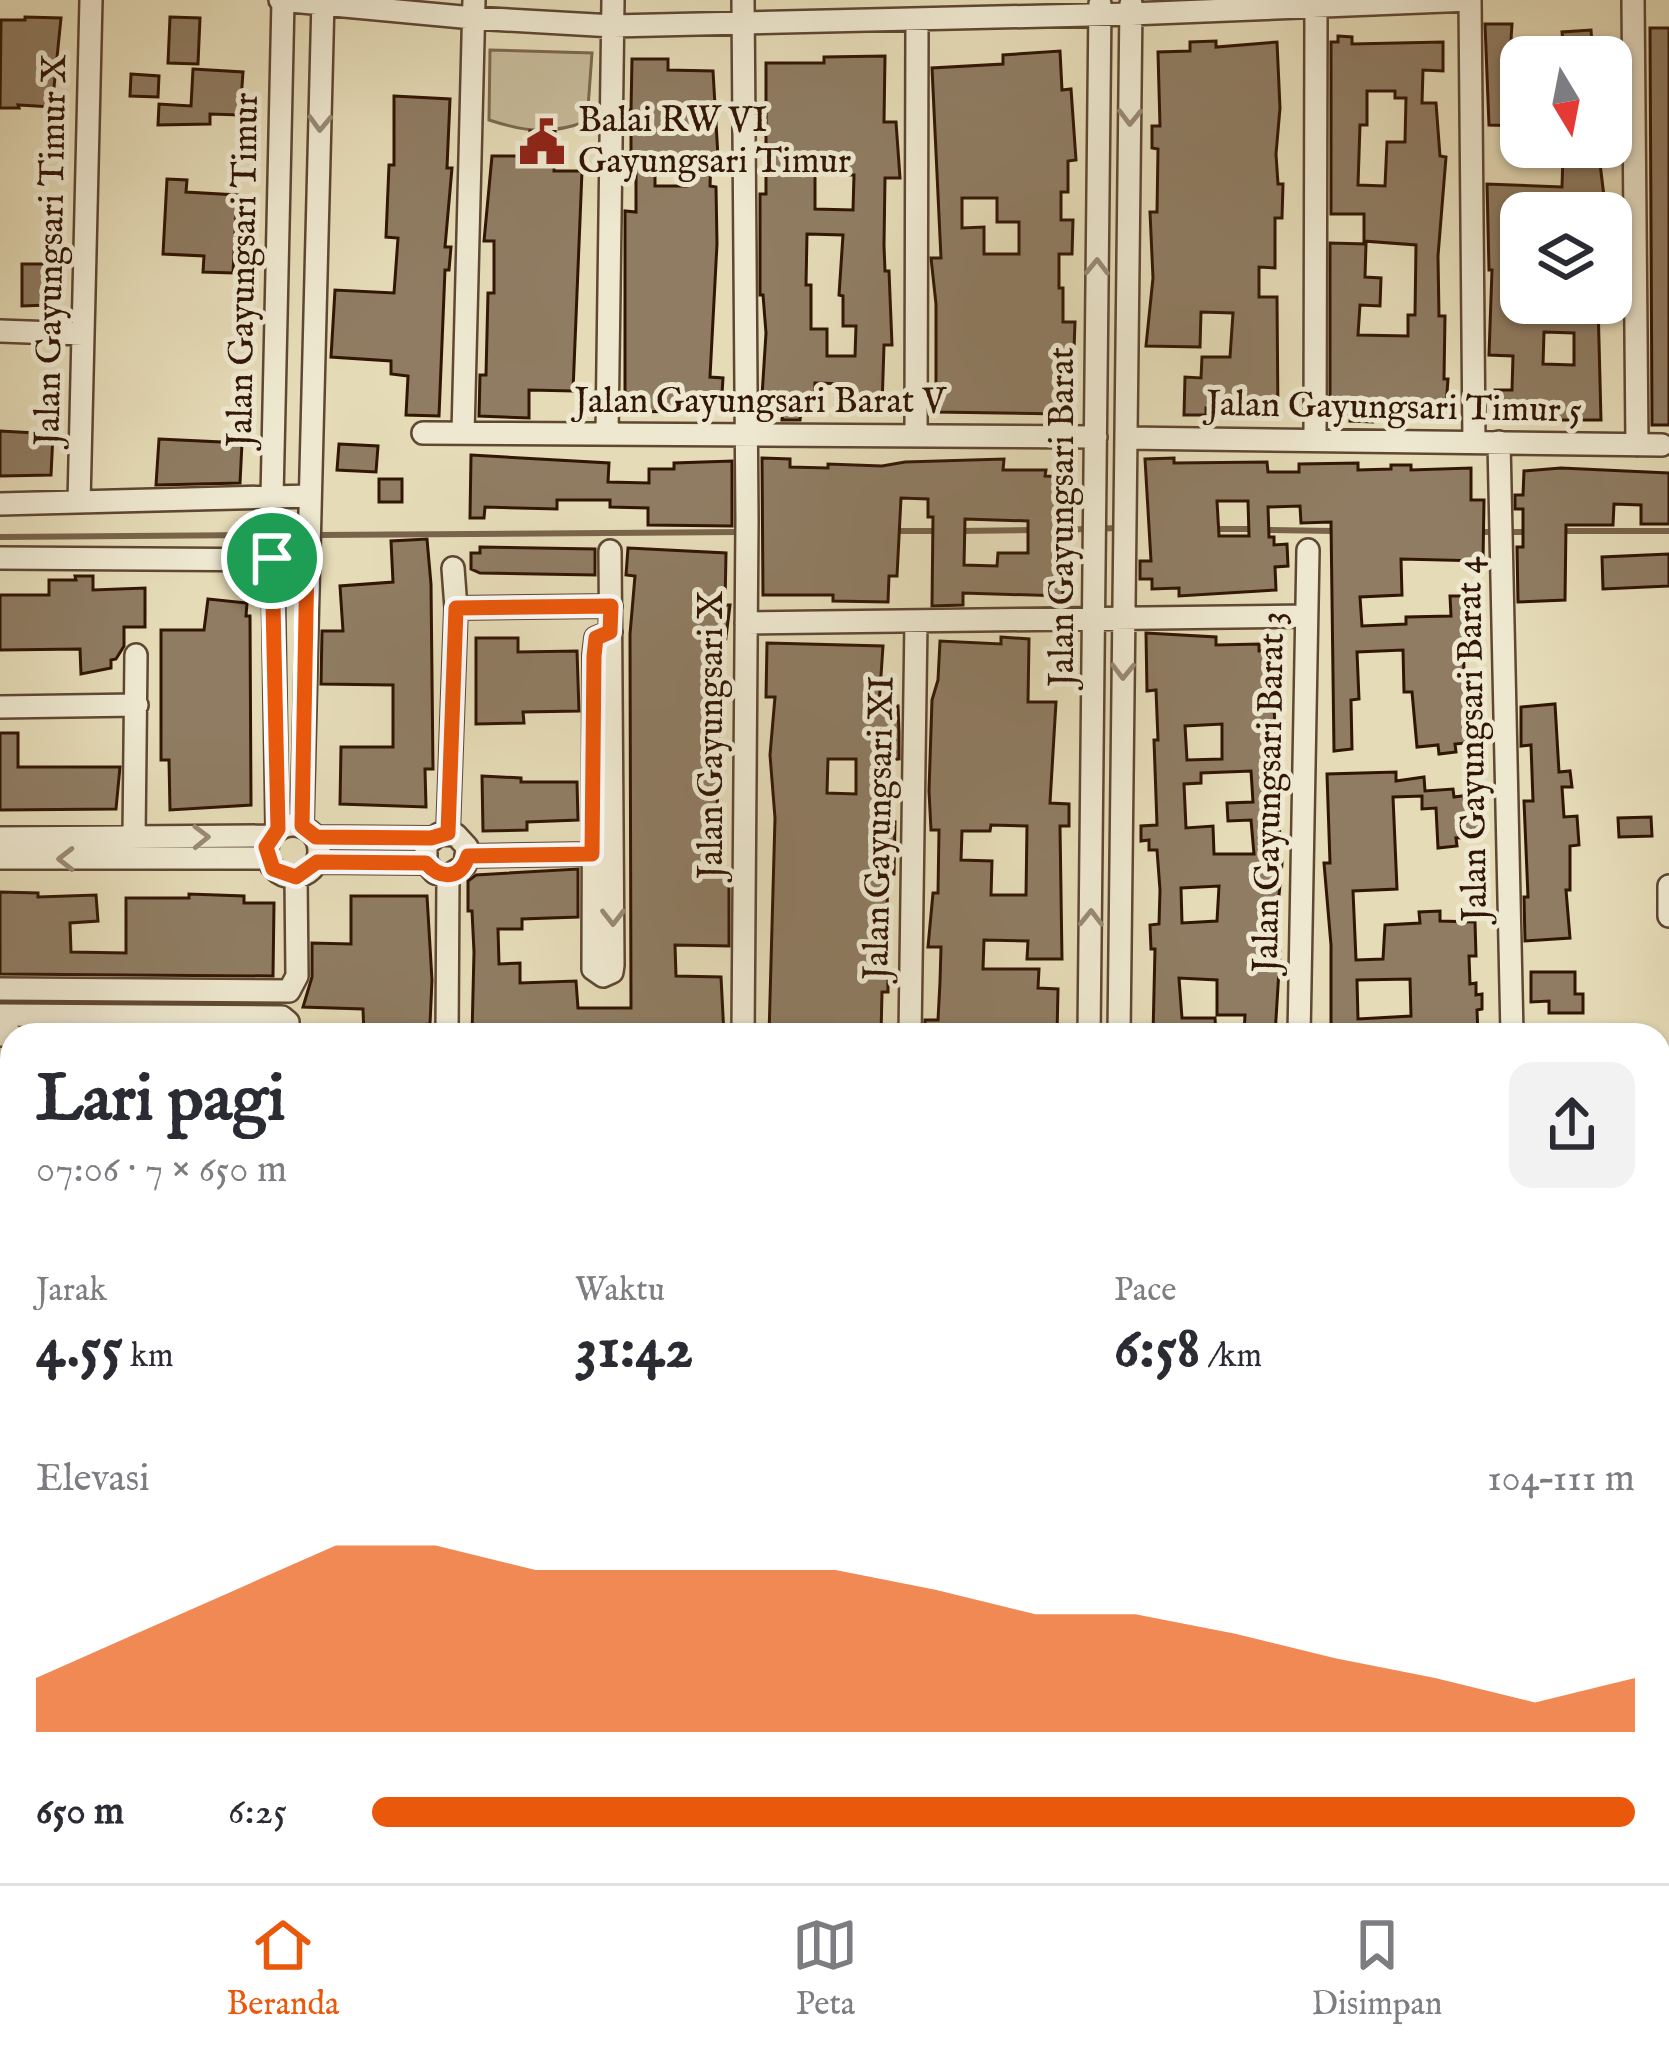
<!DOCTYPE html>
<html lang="id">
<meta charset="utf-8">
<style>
:root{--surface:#fff;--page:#f2f2f3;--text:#2b2b33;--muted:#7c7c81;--line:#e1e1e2;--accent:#ea580c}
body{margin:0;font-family:"IM FELL English",serif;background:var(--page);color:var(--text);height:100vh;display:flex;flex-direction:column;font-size:45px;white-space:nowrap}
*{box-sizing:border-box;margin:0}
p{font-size:39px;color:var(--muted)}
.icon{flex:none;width:66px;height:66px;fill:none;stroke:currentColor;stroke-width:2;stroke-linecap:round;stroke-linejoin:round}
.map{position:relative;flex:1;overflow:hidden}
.panel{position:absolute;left:0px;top:1023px;width:1671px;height:861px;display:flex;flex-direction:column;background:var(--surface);border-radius:36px 36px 0 0;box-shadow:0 3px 9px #0004}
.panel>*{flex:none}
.needle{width:78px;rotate:170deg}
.fabs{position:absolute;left:1500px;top:36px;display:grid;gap:24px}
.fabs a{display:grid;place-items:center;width:132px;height:132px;border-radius:24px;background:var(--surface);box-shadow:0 3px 9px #0004;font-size:60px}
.pin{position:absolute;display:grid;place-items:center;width:102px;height:102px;color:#fff;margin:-51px;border:6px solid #fff;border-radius:50%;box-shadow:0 3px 12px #0007}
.round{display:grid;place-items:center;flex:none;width:126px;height:126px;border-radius:24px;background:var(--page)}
.headline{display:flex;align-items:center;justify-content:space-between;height:204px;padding:0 36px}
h1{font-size:66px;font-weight:700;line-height:90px}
.stats{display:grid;grid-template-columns:repeat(3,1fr);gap:18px;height:204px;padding:12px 36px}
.stats div{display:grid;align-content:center}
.stats b{font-size:60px;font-weight:700}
.stats small{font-size:33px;font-weight:400}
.stats p{font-size:33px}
.chart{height:336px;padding:24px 36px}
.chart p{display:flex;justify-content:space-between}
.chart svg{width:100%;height:216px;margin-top:12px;fill:var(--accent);opacity:.7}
ul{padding:0 36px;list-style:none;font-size:39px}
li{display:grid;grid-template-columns:192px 144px 1fr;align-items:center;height:90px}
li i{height:30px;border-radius:15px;background:var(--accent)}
.menu{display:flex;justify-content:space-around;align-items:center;height:168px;border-top:3px solid var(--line);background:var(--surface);font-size:33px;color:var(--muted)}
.menu a{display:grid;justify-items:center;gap:6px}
.menu .active{color:var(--accent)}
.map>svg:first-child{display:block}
</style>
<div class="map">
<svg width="1669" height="1883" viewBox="0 0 1669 1883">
<rect width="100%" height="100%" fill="#e5dbb7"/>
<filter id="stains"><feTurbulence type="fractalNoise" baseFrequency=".00167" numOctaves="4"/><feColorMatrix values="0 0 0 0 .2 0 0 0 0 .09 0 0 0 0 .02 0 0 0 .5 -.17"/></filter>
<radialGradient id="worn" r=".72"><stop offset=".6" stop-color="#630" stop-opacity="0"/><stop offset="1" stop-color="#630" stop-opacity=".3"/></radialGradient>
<path fill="#c7ba99" stroke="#7c684f" stroke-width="3" d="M490 50 592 53 587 121C551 135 526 132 489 120Z"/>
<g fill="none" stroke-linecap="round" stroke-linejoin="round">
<path stroke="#79644b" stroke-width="6" d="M1211 529H1251
M1055 530 1119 528
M1265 530 1335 531
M893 531H939
M959 531 1035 530
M1559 531H1669
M1481 532H1527
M317 535 741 532
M0 537 267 535"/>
</g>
<path fill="#8f7c62" stroke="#321605" stroke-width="3" fill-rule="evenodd" d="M25 17 61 18 52 107 18 105 19 108H0L1 20H25Z
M170 17 200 18 198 64 168 63Z
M1485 24H1512L1511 40 1563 42 1562 32 1591 30 1593 57H1521L1517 91H1521V126L1489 125Z
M1650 28H1669V425H1652Z
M1338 36 1352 37V44L1443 42V71L1423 70 1422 103H1436L1440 156 1446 157 1438 256 1439 316H1445L1444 379H1448L1445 420 1374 419 1373 422 1350 421 1351 414 1330 413V243L1366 244 1365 277 1381 278 1380 306 1360 305 1358 335 1408 336V315H1415L1416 245 1364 241V214H1331V42H1338ZM1367 91H1395V98H1406L1405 142H1387L1385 186 1358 185 1360 125H1367Z
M1216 41V47L1277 42 1280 108 1276 154 1278 184H1283L1282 218H1275V268L1259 267V297H1277L1278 418 1246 417 1247 409 1206 408V415H1184L1185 377 1201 378 1202 357H1230L1233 313 1201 312 1200 347 1146 346 1153 278 1150 212H1157L1158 149 1152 148V126H1160L1158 52 1190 51V42Z
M1060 51 1062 90 1071 89 1076 160 1068 161V192H1061V220H1073L1072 254H1059V288H1063V322H1075L1074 350H1063V414L936 412V304L931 258H941L932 68 1003 64V55ZM962 198H997V222H1019V254H984V227L962 228Z
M885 56 884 122H896L900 178H885L884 245 885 271H889L892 345H884L882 407 850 406V384L815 383 814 412H801L800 420H782L783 412H761L766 333 763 295H760V194H766V63H824V57ZM815 174 854 175 853 210 815 209ZM807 234 843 235 839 295 843 296V326H856L855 356H827V329H811V285H806Z
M632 59H668V70L713 71 718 157H711L710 186 716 187 717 244 710 377 723 378 722 394H707V411L625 412V211L636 212V158H631V132H626V110H631ZM655 158H687L686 186H655Z
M193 69 243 72 240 115 210 114V124L158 125 159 104 191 106Z
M131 74 159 76 158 97 130 96Z
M394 96 450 99 447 168H452L445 247H451L449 270H445L439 416 406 415 408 376 391 374V361L331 357 335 290 394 293 398 238 386 237 389 165H394Z
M530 131H555L554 171H582L573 391 529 390V418L479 416 480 375H486L488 293H494V241H484L492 156H530Z
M1568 147H1598L1606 213 1521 208V303H1598L1601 420H1547V414L1495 413V390H1512L1513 356 1489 355 1492 270H1489L1487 184 1562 187 1563 156H1568ZM1544 332 1574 333V365L1543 364Z
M167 179 187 180 186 192 237 195 233 273 203 272 204 256 163 254Z
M22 264H49V305L22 306Z
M0 431 53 434 51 475 0 476Z
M159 439 242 443 240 483 156 485Z
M339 444 378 446 376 472 337 470Z
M471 455 609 463 608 482 649 483V469H674V463L732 461V526L648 525V508L610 507V500H557V509L485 507 484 518H470Z
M762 458 790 459V467L828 468V464L882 466 905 462 1004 459 1003 470H1046L1045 476 1068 477V522H1062L1063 596 963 593V605L932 606 933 517H928V499L901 498 897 576H889L888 602 833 601V595H763ZM965 519 1028 521V553H998L997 566 964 565Z
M1174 458V463L1267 462 1268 472H1299V464L1358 463V470L1391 469V465H1411V470L1471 468V500H1484L1483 561 1401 559 1402 595 1360 597 1362 626 1406 624V617L1451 616 1450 596H1477L1478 637H1463L1466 743 1455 744 1456 752 1439 754 1438 745 1417 747 1412 692H1404L1403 650 1357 652 1359 699 1351 700 1352 749 1334 751 1331 522 1301 523 1300 506 1268 507 1269 537H1274V545L1287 544 1288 566 1275 567 1276 590 1179 596V588L1152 589V579H1140V561H1151L1145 459ZM1217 501H1248L1249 536H1219Z
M1561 468 1669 473V524H1641V505L1614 504 1613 525H1566L1565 600 1518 602 1517 547H1523V509H1515V495H1523L1524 471Z
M379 479H402V502H379Z
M427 539 431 584 433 769H425L426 807 340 804 341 747H393V685L321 684 322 631H343L340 586 393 582 391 541Z
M480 547 595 549V575L480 573 471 569V553H480Z
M628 548 726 553 725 605H730L721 677 720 709H724L723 731 719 730 717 816H721L720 877H729V946L675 945 676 976 721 977 724 1035H472L474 952 472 911H468V881L476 875 578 869V917L522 919V929H498L499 964 520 963V983L576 981 578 1008H631L630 634 635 576 626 575Z
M1669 554V586L1603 589 1602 557Z
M75 576H93V590L145 588V627H124V646L116 659 111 660V668L81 674 80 649 0 650V595H49V580H76Z
M208 599 247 603 246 616H250L251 805 170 810 169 760H161V630H204Z
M1146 633 1216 637V645L1259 644V651H1269V660H1273L1276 778H1270L1272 823H1279L1282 863 1275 938H1279L1280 954 1275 1035H1244L1245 1015H1217V980L1179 978 1182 1018H1215L1216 1035H1153L1155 949H1151L1150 925 1159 924 1160 890 1157 850H1149V840L1141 841V826L1157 825 1154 740H1158L1156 690 1147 691ZM1222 724V759L1187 760 1185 726ZM1251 771 1253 802 1227 803 1228 821 1251 820 1254 854H1214L1213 826 1186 828 1184 784 1201 783V773ZM1219 886 1217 921 1182 923 1181 888Z
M1001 637 1029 639 1028 702H1056L1050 803 1069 804V826H1060L1062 959H1027L1028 941 984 940 983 969H1039L1038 988 1058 989 1057 1035H925V1020H938L940 982 941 947H928L933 893H938L939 830H931L929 791 932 700 938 680 940 641 1001 644ZM991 825 1027 826 1026 895H991L992 861 961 860 962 831H990Z
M476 638H518V652L577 651 579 711 523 712 524 723 476 724Z
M767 643 883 646 879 705 898 706 899 732V759L890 760 888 822H895L894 874H887L888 992H882L881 1035H852V1028L810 1027V1035H769L775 818 770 755 775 697H766ZM828 759H856V794L827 793Z
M1555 704 1559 772 1570 771 1572 787H1562L1564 817 1577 816 1579 845 1570 846V890H1566L1570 938 1525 941 1524 897H1528L1524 801H1533L1531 745 1521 746V707Z
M0 733H18V767H120L116 809 0 810Z
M1396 772V781L1424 777 1425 791 1453 789 1454 797 1470 795 1472 812H1481L1483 831 1473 832V837L1456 838 1457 846 1438 848 1436 808 1422 809V796L1393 797 1397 889 1353 891 1356 960 1383 959 1385 925 1420 923 1419 912 1440 911V921L1475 922 1476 956H1469L1470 984 1476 983V995L1482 994V1009L1477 1010 1478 1035H1331V945L1324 863H1330L1327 774ZM1410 979 1411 1016 1358 1019 1357 980Z
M482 776 521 778V782H577L578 820 527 822V830L483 831Z
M1651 817 1652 836 1619 837 1618 818Z
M0 892 38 893V897L96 895 98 921 70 923 71 952 126 953V898H189V894L244 896V903H274L273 976 0 974Z
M351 896H427L432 980 430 1024 419 1025 420 1034 364 1035 363 1009 303 1007 312 977V943L351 944Z
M1531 972H1575V994H1583V1013H1549V1001L1531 1002Z"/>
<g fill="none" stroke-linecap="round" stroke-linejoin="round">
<defs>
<path id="minor" d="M280 0 473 18 613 26 1131 14 1470 0 1474 442
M743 0 747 520 743 1035
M1633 0 1637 445
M0 331 83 334
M423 433 1096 437
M463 433 474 0
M607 434 613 0
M916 436 917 19
M1126 438 1662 445
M1315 440 1316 6
M1499 442 1512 1035
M79 502 91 0
M0 504 309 496
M610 551 613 965 612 972 603 976 593 969 594 655 596 638 611 632
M0 558 307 560
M456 608 611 606
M746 623 1306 616
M0 707 137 705
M267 851a26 26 0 1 1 52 0a26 26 0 1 1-52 0Z
M302 826 323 0
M277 829 272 497 283 0
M448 833 456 608 453 568
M316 837 431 838
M0 838 271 836
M134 838 136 655
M468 856 591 854
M0 858H267
M317 862 426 863 435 873 448 876 465 865 467 847 456 835 439 834 426 845V863
M1669 886V916
M0 989 289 991 297 976 296 877
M0 1015 282 1017 288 1022V1035
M0 1035H12
M447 1035 448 876
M910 1035 916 621
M1089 1035 1100 4
M1119 1035 1131 4
M1299 1035 1308 550
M1659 1060H1669
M1659 1243 1669 1242
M0 1313H12
M1659 1716H1669
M258 1872 259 1883
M945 1872 946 1883
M1125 1872 1126 1883
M1162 1872 1163 1883
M1342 1872 1343 1883
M90 1883V1872
M414 1883V1872
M576 1883V1872
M737 1883V1872
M1513 1883 1669 1873"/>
</defs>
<use href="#minor" stroke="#5f4732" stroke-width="26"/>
<use href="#minor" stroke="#eee8d0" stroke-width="21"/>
</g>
<defs><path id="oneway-chevron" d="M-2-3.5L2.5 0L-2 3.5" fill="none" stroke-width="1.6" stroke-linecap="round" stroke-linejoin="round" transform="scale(3)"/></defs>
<g stroke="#998a75">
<use href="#oneway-chevron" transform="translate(1130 117) rotate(91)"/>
<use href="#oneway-chevron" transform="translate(320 123) rotate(92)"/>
<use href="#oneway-chevron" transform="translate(1097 267) rotate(-89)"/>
<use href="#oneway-chevron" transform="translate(1123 671) rotate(91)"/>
<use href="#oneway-chevron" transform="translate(201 837) rotate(-1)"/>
<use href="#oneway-chevron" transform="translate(66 859) rotate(-180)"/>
<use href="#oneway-chevron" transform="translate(613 917) rotate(90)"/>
<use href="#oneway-chevron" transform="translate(1091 918) rotate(-89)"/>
</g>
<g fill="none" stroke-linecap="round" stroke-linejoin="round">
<defs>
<path id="route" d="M272 558 307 560 302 826 316 837 431 838 448 833 456 608 611 606 610 632 596 638 594 656 592 854 468 856C461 879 441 880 426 863L317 862 296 877 273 869 266 847 278 829Z"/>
</defs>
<use href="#route" stroke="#fff" stroke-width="24"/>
<use href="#route" stroke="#ea580c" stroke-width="15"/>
</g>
<defs>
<symbol id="civic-bare" viewBox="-9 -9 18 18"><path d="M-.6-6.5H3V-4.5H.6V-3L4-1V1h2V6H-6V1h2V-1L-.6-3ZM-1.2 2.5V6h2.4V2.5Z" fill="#8f2418" stroke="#eee8d0" stroke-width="2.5" paint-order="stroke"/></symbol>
</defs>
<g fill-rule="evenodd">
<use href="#civic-bare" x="509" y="109" width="66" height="66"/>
</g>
<g text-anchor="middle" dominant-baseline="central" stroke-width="10" stroke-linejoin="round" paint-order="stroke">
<g font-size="36" fill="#321605" stroke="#eee8d0" text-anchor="start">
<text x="578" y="121">Balai RW VI<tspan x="578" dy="41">Gayungsari Timur</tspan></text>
</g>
<g font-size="36" fill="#321605" stroke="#eee8d0">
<text transform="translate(52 250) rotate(-89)">Jalan Gayungsari Timur X</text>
<text transform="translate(244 270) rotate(-89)">Jalan Gayungsari Timur</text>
<text x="760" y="402">Jalan Gayungsari Barat V</text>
<text transform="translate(1394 408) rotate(1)">Jalan Gayungsari Timur 5</text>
<text transform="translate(1063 517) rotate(-90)">Jalan Gayungsari Barat</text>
<text transform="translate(712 735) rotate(-90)">Jalan Gayungsari X</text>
<text transform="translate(1473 739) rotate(-91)">Jalan Gayungsari Barat 4</text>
<text transform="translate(1270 792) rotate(-89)">Jalan Gayungsari Barat 3</text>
<text transform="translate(880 828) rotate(-89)">Jalan Gayungsari XI</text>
</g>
</g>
<rect width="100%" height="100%" filter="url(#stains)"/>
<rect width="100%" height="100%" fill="url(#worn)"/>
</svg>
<div class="fabs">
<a><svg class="needle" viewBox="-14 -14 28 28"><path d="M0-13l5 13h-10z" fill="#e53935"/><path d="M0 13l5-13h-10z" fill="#7c7c81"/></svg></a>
<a><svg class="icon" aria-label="layers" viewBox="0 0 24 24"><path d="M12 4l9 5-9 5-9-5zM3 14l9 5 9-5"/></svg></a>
</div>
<div class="pin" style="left:272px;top:558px;background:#1e9e55"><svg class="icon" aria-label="arrive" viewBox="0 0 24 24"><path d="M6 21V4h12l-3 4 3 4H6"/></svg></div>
<section class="panel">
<div class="headline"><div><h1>Lari pagi</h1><p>07:06 · 7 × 650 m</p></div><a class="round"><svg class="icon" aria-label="share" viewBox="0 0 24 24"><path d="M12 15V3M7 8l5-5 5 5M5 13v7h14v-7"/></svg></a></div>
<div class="stats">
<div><p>Jarak</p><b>4.55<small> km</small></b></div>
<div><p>Waktu</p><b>31:42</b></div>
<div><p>Pace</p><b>6:58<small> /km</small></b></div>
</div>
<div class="chart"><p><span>Elevasi</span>104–111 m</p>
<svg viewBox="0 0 160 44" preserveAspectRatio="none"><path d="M0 44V33L10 24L20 15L30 6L40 6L50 11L60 11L70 11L80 11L90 15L100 20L110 20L120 24L130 29L140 33L150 38L160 33V44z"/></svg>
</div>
<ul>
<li><b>650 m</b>6:25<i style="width:100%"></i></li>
</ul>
</section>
</div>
<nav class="menu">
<a class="active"><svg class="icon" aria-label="home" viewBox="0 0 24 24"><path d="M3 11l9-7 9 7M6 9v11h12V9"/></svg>Beranda</a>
<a><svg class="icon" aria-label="map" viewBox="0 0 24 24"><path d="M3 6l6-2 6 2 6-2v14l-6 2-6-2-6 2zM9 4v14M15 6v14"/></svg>Peta</a>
<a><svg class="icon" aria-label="saved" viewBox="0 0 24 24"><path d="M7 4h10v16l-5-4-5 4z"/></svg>Disimpan</a>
</nav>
